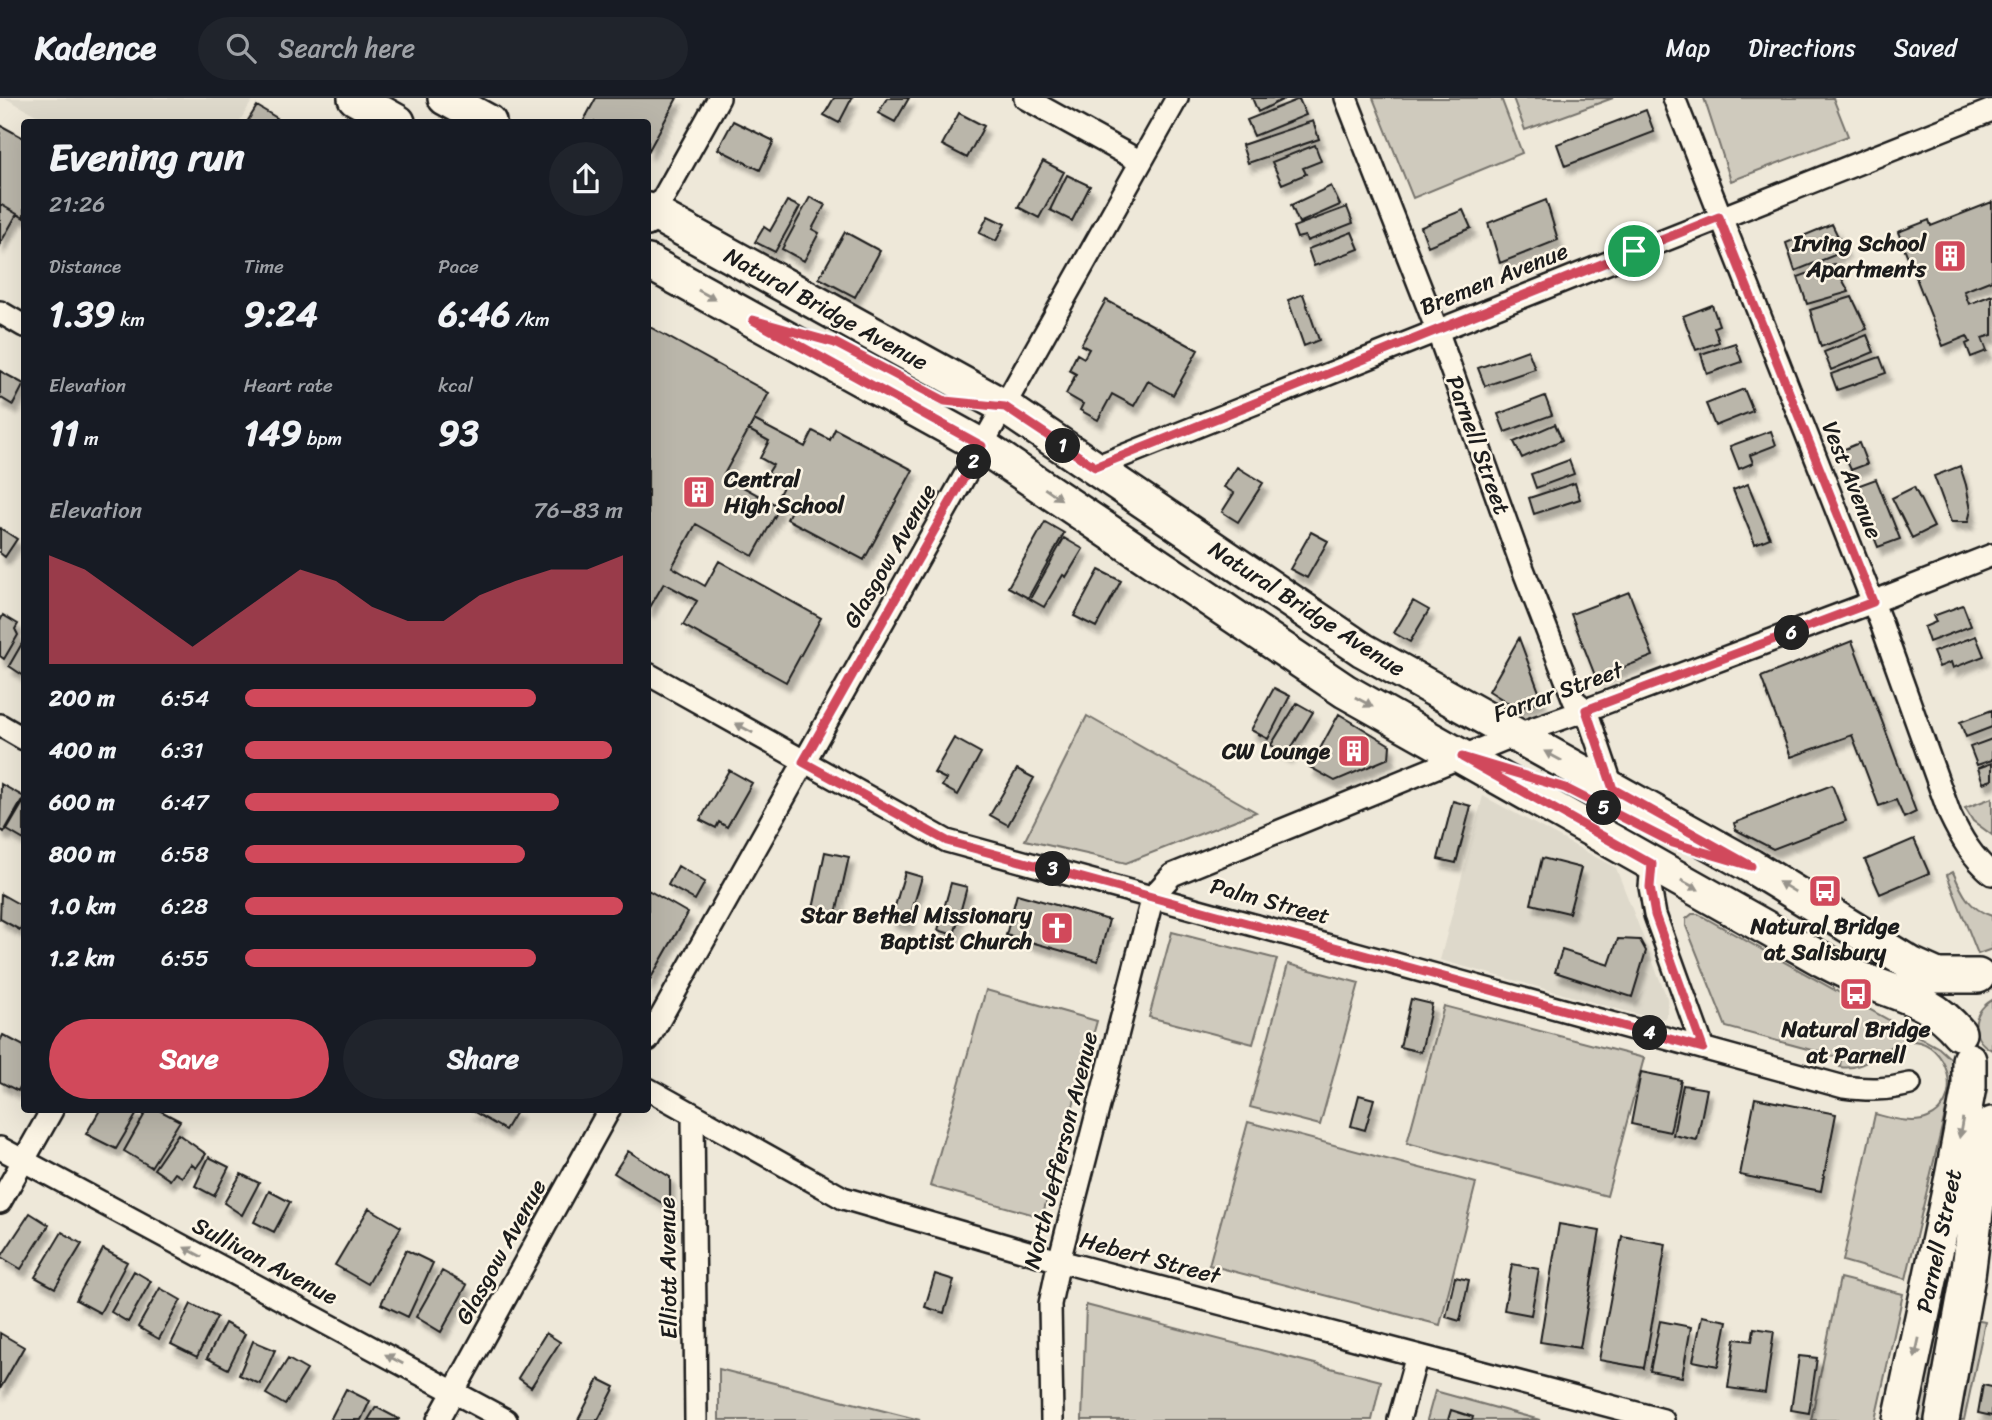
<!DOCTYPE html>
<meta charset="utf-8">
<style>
:root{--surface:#171b24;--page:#20242c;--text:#f1f3f6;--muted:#9ea1a6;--line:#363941;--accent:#d1495b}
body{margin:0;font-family:Sriracha,sans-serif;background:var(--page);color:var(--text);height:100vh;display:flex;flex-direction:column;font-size:26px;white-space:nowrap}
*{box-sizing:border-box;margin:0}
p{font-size:23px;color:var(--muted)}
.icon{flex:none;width:38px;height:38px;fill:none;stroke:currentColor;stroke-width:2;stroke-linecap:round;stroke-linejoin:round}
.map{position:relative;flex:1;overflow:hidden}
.drawer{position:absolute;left:21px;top:21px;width:630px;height:994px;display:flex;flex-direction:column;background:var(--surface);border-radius:7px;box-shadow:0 7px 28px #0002}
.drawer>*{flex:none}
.pin{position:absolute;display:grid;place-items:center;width:60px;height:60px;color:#fff;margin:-30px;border:4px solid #fff;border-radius:50%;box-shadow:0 2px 7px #0007}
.km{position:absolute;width:35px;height:35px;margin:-18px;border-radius:50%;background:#222;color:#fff;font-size:19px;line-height:35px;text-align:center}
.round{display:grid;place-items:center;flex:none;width:74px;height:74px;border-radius:37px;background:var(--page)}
.headline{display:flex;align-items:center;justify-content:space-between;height:119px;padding:0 28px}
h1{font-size:38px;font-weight:700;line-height:52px}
.figures{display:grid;grid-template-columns:repeat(3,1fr);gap:10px;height:119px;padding:7px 28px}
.figures div{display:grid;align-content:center}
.figures b{font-size:35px;font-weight:700}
.figures small{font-size:19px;font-weight:400}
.figures p{font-size:19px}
.chart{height:196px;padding:14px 28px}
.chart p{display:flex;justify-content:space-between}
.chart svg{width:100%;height:126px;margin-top:7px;fill:var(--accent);opacity:.7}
.button{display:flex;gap:14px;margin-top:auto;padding:14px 28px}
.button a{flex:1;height:80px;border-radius:42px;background:var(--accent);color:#fff;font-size:28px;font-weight:700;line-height:80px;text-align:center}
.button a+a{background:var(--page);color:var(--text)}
ul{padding:0 28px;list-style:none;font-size:23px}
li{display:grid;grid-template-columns:112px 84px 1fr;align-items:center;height:52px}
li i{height:18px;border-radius:9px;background:var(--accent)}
header{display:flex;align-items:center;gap:42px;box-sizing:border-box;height:98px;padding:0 35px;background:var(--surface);border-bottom:2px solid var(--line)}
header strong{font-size:33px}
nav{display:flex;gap:38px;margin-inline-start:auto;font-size:24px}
.search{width:490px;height:63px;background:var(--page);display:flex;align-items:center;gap:18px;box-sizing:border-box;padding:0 24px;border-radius:38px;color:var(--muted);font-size:26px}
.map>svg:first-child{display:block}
</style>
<header>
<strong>Kadence</strong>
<div class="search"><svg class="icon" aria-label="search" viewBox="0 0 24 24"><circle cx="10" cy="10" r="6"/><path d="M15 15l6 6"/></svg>Search here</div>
<nav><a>Map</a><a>Directions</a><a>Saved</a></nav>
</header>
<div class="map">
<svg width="1992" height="1322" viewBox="0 0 1992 1322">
<defs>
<filter id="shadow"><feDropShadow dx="4.5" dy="8" stdDeviation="2" flood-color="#0004"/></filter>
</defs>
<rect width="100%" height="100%" fill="#eee8d9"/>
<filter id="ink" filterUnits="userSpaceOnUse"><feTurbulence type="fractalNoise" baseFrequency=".0143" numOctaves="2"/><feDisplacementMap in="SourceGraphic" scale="14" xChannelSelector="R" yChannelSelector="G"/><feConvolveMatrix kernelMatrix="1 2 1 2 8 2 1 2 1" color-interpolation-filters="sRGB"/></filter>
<g filter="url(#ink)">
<path fill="#ded9cb" d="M5 0H254L239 24H49Z
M1483 698 1616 770 1667 900 1668 912 1665 920 1658 922 1440 862Z"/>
<path fill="#cfcabd" stroke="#76736c" stroke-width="2" d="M1373 0H1501L1522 55 1413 100Z
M1513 0H1613L1525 32Z
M1704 0H1833L1848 38 1731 83Z
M1087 618 1256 714 1126 765 1025 742Z
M1992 700V737L1973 723 1965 710Z
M1953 774C1962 795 1969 811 1992 818V851L1978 856 1947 777Z
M1692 816H1698L1939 950 1951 961 1954 978 1906 1181 1843 1163 1875 1016C1891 1020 1913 1027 1928 1020 1962 1006 1951 952 1919 944 1887 936 1872 975 1840 969L1841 960 1726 929 1686 828V821Z
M1172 834 1277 861 1253 946 1149 919Z
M1288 866 1359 885 1320 1027 1250 1009Z
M986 892 1097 923 1042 1119 930 1088Z
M1992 902V952C1969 941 1971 914 1992 902Z
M1444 908 1644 960 1607 1098 1407 1045Z
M1248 1024 1476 1085 1440 1227 1209 1167Z
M1977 1061 1930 1322H1912L1949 1154Z
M1840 1180 1903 1196 1875 1322H1811Z
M1086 1207 1381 1283 1372 1322H1082Z
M1980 1223 1985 1224 1964 1322H1954L1976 1224Z
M719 1271 920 1322H719Z
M1435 1293 1540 1322H1427Z"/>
<path fill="#bab6aa" stroke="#1c1c1c" stroke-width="2" filter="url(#shadow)" d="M596 0H677L648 54V24H583Z
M834 0H852L839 25 824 17Z
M887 0H909L895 24 878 15Z
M1252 0H1286L1258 14Z
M1299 1 1306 17 1254 38 1247 22Z
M257 8 277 20 274 24H247Z
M1646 12 1654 34 1565 68 1557 46Z
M959 15 984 28 967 60 942 47Z
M733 23 774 43 760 72 718 51Z
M1313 23 1319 41 1248 65 1242 47Z
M0 27 24 40V120L0 106Z
M1315 47 1321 63 1303 70 1306 76 1282 86 1272 64Z
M1043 63 1064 74 1039 120 1018 109Z
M1067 77 1090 88 1072 123 1050 112Z
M1331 88 1340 107 1299 125 1291 107Z
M810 99 825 107 812 131 819 135 804 163 782 151Z
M1546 102 1558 142 1500 165 1488 125Z
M787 103 800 109 775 154 755 144 764 129 770 133Z
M1992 104V182L1964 193 1969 206 1992 197V237L1982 240 1987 253 1971 259 1966 246 1970 244 1967 238 1943 248 1898 134 1929 122 1931 128Z
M0 106 17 116 0 146Z
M1347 109 1353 125 1307 143 1305 138 1297 140 1293 129Z
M1463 112 1471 130 1428 148 1421 129Z
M988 118 1005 126 996 143 979 135Z
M1832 126 1845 153 1795 173 1786 145Z
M845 134 880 153 855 199 819 180Z
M1352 134 1359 151 1314 168 1308 151Z
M1834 166 1849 194 1807 206 1798 179Z
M1303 196 1319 242 1304 248 1288 202Z
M1852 199 1867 231 1821 249 1810 212Z
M1106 202 1198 252 1173 297 1148 283 1134 308 1112 296 1098 322 1080 312 1083 306 1066 296 1076 276 1069 272 1077 256 1084 260 1089 251 1081 247Z
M1712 207 1719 227 1714 229 1719 244 1696 252 1683 218Z
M648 228 769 295 723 378 780 409 753 458 696 426 672 469 705 488 719 463 821 520 786 584 683 527 697 503 664 485 649 511H648Z
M1867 237 1874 254 1831 272 1824 254Z
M1735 245 1742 264 1707 276 1701 256Z
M1528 252 1535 271 1485 288 1478 270Z
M1880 259 1886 275 1837 292 1831 276Z
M0 273 24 286 13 307 1 300 0 302Z
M1744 291 1753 313 1715 328 1706 306Z
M1545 298 1552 317 1505 334 1498 316Z
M754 322 805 349 813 333 830 342 835 331 913 372 864 462 787 421 792 410 776 402 785 385 768 375 773 367 760 360 769 343 749 332Z
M1555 326 1562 342 1522 360 1514 344Z
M1771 333 1776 347 1750 357 1753 365 1739 371 1730 348Z
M1859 345 1867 366 1851 372 1842 352Z
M1569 362 1574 376 1536 390 1531 376Z
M1960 368 1966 387 1971 412 1968 424H1951L1934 378Z
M1237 369 1263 385 1238 424 1222 414 1234 395 1224 389Z
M1876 381 1900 441 1878 449 1854 389Z
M1575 385 1580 401 1534 416 1529 400Z
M1748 386 1770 440 1755 446 1733 392Z
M1914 389 1934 429 1912 440 1892 400Z
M1045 424 1064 435 1028 500 1008 489Z
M0 430 17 441 5 459 0 455Z
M1311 434 1328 443 1307 480 1290 471Z
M1064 440 1083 451 1066 479 1063 477 1044 509 1030 501Z
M1099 472 1121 483 1096 529 1074 518Z
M1629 494 1653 558 1596 580 1571 516Z
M1413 503 1429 512 1410 544 1394 535Z
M1963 507 1971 528 1929 544 1924 529 1936 524 1933 518Z
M3 517 18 526 15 531 18 537 4 561 0 558V523Z
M1976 538 1984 558 1953 570 1951 564 1939 569 1933 554Z
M1519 540 1542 602 1518 611 1489 593Z
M24 542V578L9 568Z
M1852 543 1916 714 1904 720 1896 702 1879 708 1852 637 1791 659 1761 579Z
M1274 590 1290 598 1268 641 1251 632Z
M1297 605 1313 614 1287 657 1271 647Z
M1992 612V629L1966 639 1960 624Z
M1339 616 1390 647 1389 660 1335 683 1310 669Z
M954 640 981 655 958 697 942 688 946 681 934 675Z
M1992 641V662L1977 667 1970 649Z
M1992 665V682L1983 685 1978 670Z
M1017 671 1034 680 1008 727 990 717Z
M729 672 752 685 727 729 719 724 716 730 700 722Z
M1 686 24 699 4 734 0 731Z
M1832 687 1846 723 1773 751 1736 732 1734 725Z
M24 703V742L7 732Z
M1453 703 1471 708 1456 765 1438 761Z
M1914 741 1929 775 1880 796 1865 762Z
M825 754 849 759 836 816 813 811Z
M1542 760 1581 770 1569 815 1531 806Z
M678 768 705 784 695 802 668 787Z
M905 774 922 779 908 826 891 822Z
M951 785 967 789 954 837 938 832Z
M648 792 688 815 648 885Z
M1 796 24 809V823L20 832 0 821Z
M1017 796 1109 822 1098 863 1006 837Z
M1618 841 1640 842 1646 853 1632 899 1555 874 1562 852 1609 867Z
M1411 901 1432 906 1421 954 1400 949Z
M3 937 24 948V981L18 993 0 984V943Z
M1641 974 1681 982 1670 1034 1631 1026Z
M1683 987 1707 991 1697 1042 1673 1037Z
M1359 997 1374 1001 1365 1032 1351 1028Z
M1755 1000 1836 1016 1821 1093 1740 1077Z
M100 1012H139L116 1051 86 1036Z
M147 1012H159L180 1023 151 1069 124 1053Z
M471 1012H517L505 1032Z
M178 1036 206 1056 196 1070 191 1066 182 1079 175 1075 170 1082 154 1071Z
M628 1053 670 1079V1110L614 1075Z
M209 1059 229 1069 214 1098 195 1088Z
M241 1076 259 1085 242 1117 224 1105Z
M269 1093 290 1104 274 1134 254 1124Z
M369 1110 401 1129 368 1186 335 1167Z
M30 1115 49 1127 21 1171 1 1159Z
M1559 1126 1600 1133 1580 1250 1540 1244Z
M62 1134 82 1146 55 1190 35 1179Z
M1622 1138 1666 1146 1644 1270 1599 1262Z
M103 1151 127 1164 100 1215 76 1202Z
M406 1152 433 1165 408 1219 381 1206Z
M1512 1166 1539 1171 1531 1217 1504 1212Z
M134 1173 151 1183 128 1224 111 1214Z
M442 1173 467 1187 441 1234 416 1219Z
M935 1176 954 1182 944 1215 925 1209Z
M1455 1179 1469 1182 1460 1223 1446 1219Z
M160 1190 181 1202 159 1241 138 1229Z
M191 1206 217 1219 197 1259 171 1246Z
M1702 1218 1727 1223 1718 1268 1693 1263Z
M1660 1223 1691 1229 1682 1279 1650 1273Z
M225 1225 245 1236 228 1271 207 1260Z
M1754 1230 1774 1233 1765 1295 1728 1290 1735 1241 1752 1243Z
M0 1235 24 1249 0 1291Z
M546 1235 560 1244 531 1289 518 1280Z
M253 1243 275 1252 260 1286 239 1277Z
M1799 1258 1817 1260 1809 1315 1791 1312Z
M288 1261 307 1272 285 1307 266 1296Z
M599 1281 615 1289 598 1322H578Z
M1983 1287 1992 1289V1318L1978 1315Z
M346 1291 370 1303 361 1322H330Z
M376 1309 399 1321 398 1322H368Z
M1451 1312 1473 1319 1472 1322H1448Z"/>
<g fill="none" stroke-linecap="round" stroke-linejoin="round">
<defs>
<path id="minor" d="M1025 0 1141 64
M1346 0 1437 232 1523 471 1574 602 1586 612 1613 691
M1674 0 1881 525 1950 717C1961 740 1972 759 1992 776
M648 127 719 0
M0 214 24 228
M1095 369 1992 12
M648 576 947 743 1844 989C1868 992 1887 992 1910 986
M0 627 24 641
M1652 766 1650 789 1655 817 1703 950
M648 942 1177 0
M648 991 843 1100 1059 1163 1663 1322
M693 1017 696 1322
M0 1050 506 1322
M0 1104 52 1012
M438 1322 609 1012
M1052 1322 1050 1206 1059 1163 1153 798 1172 777 1515 637 1586 612 1873 504 1992 457
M1399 1322 1417 1257"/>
<path id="primary" d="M355 0 398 24
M445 0 489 24
M648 112 1005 309 1363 552 1751 768 1911 866 1938 878H1978
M648 164 982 348 1345 593 1823 862C1838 870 1853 878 1869 884 1906 899 1932 903 1959 935
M1900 1322 1952 1079 1969 989V962
M1942 1322 1968 1178 1980 1082 1992 1026"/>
</defs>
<use href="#minor" stroke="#1c1c1c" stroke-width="26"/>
<use href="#primary" stroke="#1c1c1c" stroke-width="38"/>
<use href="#minor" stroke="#fcf5e5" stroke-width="21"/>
<use href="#primary" stroke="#fcf5e5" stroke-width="33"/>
</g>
<defs><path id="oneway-solid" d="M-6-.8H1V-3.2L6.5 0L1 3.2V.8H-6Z" transform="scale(1.75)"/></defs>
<g fill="#97938b">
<use href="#oneway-solid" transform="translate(707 197) rotate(29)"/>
<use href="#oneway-solid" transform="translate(1053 396) rotate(34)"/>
<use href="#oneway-solid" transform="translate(1364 604) rotate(29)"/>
<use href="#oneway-solid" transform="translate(744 630) rotate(-151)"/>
<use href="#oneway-solid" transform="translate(1553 658) rotate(-151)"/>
<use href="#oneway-solid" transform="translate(1690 787) rotate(29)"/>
<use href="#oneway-solid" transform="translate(1787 789) rotate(-149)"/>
<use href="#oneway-solid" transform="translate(1961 1030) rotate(100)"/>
<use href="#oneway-solid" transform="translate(193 1154) rotate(-152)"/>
<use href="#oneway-solid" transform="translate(1917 1250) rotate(102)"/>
<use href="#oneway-solid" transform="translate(394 1261) rotate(-152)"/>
</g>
</g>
<g fill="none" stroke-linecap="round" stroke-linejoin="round" filter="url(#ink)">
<defs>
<path id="route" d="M1719 119 1873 504 1586 612 1613 691 1751 768 1673 745 1565 690 1462 659 1652 766 1650 789 1655 817 1703 950 947 743 803 664 982 348 753 222 835 245 945 303 1005 309 1095 369Z"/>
</defs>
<use href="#route" stroke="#fff" stroke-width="14"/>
<use href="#route" stroke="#d1495b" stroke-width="9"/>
</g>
<defs>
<symbol id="building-square" viewBox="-11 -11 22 22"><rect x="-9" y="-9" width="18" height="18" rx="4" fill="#d1495b" stroke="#fcf5e5"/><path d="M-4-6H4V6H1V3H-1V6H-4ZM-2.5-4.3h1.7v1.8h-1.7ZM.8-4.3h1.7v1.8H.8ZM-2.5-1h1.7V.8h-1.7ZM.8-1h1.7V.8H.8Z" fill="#fff"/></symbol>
<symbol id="bus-square" viewBox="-11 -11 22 22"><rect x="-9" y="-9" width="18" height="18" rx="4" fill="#d1495b" stroke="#fcf5e5"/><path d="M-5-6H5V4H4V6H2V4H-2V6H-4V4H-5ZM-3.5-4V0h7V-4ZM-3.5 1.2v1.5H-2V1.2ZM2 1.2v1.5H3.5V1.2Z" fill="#fff"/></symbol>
<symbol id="church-square" viewBox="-11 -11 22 22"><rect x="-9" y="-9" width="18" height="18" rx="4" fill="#d1495b" stroke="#fcf5e5"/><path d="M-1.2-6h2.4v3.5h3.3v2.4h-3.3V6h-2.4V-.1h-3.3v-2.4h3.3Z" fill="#fff"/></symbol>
</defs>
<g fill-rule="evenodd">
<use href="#building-square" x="1931" y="139" width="38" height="38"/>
<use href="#building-square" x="680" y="375" width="38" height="38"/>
<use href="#building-square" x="1335" y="634" width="38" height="38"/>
<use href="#bus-square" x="1806" y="774" width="38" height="38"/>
<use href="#church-square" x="1038" y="811" width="38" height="38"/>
<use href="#bus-square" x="1837" y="877" width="38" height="38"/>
</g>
<g text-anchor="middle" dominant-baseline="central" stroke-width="5" stroke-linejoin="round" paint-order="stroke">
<g font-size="23" font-weight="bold" fill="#1c1c1c" stroke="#fcf5e5" text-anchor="end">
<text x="1926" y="145">Irving School<tspan x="1926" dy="26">Apartments</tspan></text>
<text x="724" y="381" text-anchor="start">Central<tspan x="724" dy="26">High School</tspan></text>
<text x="1330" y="653">CW Lounge</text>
<text x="1032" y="817">Star Bethel Missionary<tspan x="1032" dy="26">Baptist Church</tspan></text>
<text x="1825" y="828" text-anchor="middle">Natural Bridge<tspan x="1825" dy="26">at Salisbury</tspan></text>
<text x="1856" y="931" text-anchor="middle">Natural Bridge<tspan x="1856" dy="26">at Parnell</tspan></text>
</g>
<g font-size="23" fill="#1c1c1c" stroke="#fcf5e5">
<text transform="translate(1494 181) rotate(-22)">Bremen Avenue</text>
<text transform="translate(826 211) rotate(29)">Natural Bridge Avenue</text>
<text transform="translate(1478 347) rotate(70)">Parnell Street</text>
<text transform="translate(1852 382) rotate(68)">Vest Avenue</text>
<text transform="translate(890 458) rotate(-60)">Glasgow Avenue</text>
<text transform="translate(1307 511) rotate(33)">Natural Bridge Avenue</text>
<text transform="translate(1558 594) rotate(-20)">Farrar Street</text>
<text transform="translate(1270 803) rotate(15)">Palm Street</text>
<text transform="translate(1061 1052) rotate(-76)">North Jefferson Avenue</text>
<text transform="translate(1939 1143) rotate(-78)">Parnell Street</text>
<text transform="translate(501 1154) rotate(-61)">Glasgow Avenue</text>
<text transform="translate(1150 1160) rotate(15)">Hebert Street</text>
<text transform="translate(265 1163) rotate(28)">Sullivan Avenue</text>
<text transform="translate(668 1170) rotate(-91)">Elliott Avenue</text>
</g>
</g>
</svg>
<div class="pin" style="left:1634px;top:153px;background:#1e9e55"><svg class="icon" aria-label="arrive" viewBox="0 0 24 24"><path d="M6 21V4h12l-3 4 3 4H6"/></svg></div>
<b class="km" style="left:1063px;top:348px">1</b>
<b class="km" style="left:974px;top:364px">2</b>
<b class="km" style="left:1053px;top:771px">3</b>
<b class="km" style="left:1650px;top:935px">4</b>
<b class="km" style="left:1604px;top:710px">5</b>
<b class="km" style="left:1792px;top:535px">6</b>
<section class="drawer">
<div class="headline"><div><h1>Evening run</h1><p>21:26</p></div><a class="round"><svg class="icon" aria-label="share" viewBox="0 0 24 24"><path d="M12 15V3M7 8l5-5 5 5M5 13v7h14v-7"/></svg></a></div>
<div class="figures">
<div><p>Distance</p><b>1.39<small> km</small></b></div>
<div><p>Time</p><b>9:24</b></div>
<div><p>Pace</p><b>6:46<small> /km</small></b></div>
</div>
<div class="figures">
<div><p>Elevation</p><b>11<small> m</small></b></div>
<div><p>Heart rate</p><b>149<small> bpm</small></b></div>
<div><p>kcal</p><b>93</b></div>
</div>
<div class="chart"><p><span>Elevation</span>76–83 m</p>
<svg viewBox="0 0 160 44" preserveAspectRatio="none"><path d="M0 44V6L10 11L20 20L30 29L40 38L50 29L60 20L70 11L80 15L90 24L100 29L110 29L120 20L130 15L140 11L150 11L160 6V44z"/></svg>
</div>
<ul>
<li><b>200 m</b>6:54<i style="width:77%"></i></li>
<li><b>400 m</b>6:31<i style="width:97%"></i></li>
<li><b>600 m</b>6:47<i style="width:83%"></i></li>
<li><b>800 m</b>6:58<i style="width:74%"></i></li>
<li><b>1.0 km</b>6:28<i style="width:100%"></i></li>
<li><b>1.2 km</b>6:55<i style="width:77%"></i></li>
</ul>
<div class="button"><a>Save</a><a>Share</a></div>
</section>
</div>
